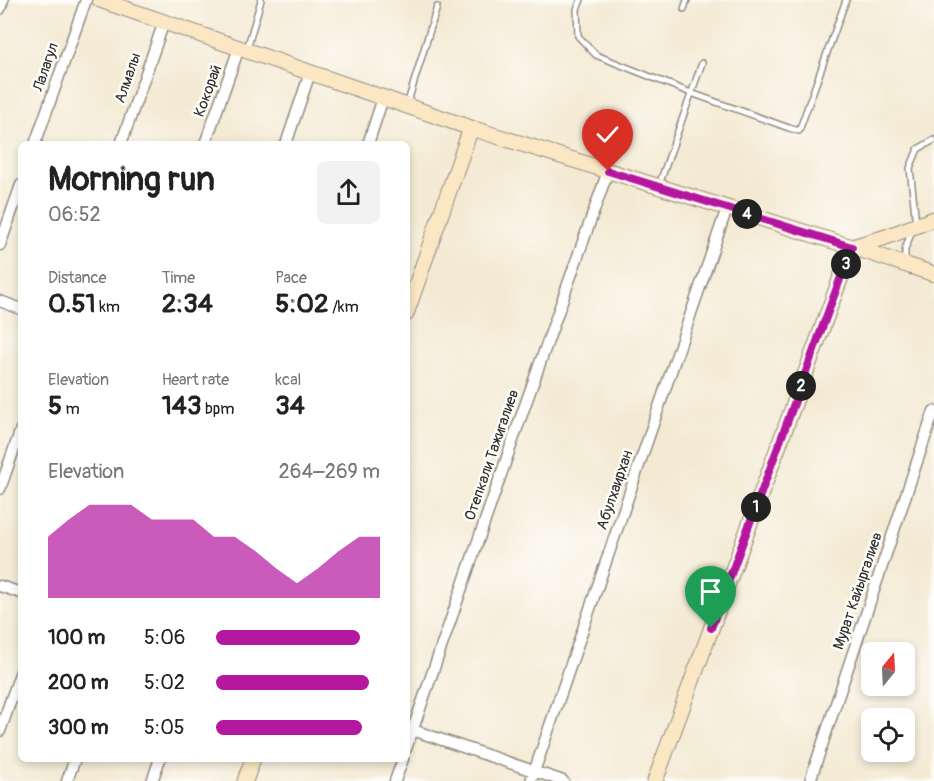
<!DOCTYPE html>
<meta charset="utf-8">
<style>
:root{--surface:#fff;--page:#f2f2f2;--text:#222;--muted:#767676;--accent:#b5179e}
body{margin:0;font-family:Pangolin,sans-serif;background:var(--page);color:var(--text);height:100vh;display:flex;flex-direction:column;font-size:22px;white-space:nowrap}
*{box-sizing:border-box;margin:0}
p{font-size:20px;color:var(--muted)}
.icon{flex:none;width:33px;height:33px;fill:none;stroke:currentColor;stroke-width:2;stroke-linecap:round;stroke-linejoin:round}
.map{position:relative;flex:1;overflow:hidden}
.sheet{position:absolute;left:18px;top:141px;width:392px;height:621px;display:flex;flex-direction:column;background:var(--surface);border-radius:9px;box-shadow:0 3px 9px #0003}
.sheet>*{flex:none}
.needle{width:39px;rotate:18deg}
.fabs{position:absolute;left:861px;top:642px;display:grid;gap:12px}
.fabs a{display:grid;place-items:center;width:54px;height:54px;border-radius:9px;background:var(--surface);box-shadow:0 3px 9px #0003;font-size:30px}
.pin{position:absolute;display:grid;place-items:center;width:51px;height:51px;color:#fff;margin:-62px -26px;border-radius:50% 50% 50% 0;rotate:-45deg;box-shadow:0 0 6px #0007}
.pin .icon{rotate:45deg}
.km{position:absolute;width:30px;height:30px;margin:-15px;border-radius:50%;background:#222;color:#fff;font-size:16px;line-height:30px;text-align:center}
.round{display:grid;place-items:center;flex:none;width:63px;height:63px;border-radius:9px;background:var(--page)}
.summary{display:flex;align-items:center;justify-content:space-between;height:102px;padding:0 30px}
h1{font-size:33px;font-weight:700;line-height:45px}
.metrics{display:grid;grid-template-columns:repeat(3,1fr);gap:9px;height:102px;padding:6px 30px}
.metrics div{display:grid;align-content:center}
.metrics b{font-size:26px;font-weight:700}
.metrics small{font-size:16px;font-weight:400}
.metrics p{font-size:16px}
.chart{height:168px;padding:12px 30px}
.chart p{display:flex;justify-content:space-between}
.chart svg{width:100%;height:108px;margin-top:6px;fill:var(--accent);opacity:.7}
ul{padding:0 30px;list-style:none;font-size:20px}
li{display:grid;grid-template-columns:96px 72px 1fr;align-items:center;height:45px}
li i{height:15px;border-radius:8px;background:var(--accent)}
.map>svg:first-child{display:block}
</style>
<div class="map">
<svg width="934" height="781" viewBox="0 0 934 781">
<rect width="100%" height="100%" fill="#fdfcf7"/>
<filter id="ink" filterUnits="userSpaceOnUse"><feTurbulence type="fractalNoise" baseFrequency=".0167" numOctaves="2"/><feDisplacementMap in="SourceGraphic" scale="12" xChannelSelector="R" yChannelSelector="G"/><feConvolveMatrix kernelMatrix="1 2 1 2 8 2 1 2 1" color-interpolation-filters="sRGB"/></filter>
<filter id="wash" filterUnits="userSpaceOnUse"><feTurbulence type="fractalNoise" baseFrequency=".008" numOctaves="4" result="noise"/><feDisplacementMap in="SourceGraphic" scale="24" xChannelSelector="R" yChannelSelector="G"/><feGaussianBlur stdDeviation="1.35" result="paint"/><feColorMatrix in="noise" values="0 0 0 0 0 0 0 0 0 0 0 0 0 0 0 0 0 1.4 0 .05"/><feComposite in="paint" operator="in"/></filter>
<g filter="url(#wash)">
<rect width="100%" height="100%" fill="#f4ead4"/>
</g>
<g filter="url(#ink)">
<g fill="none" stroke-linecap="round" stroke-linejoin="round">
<defs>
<path id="lane" d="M581 0 577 9 578 36 596 55 691 93 789 128 799 131 846 0
M684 9 687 0
M247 49 261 0
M407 105 437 7
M659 185 702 63
M916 223 910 168 918 149 934 140
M905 263V249L912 231"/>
<path id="street" d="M0 9 3 0
M35 144 86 0
M121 144 164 22
M205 144 239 48
M286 144 310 73
M368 144 383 98
M0 245 21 185
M0 301 21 309
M0 489 21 429
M0 586 21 593
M407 728 563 781
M0 731 21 671
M406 749 522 414 608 171
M67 781 75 759
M152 781 160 759
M395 781 403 759
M531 781 727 208
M810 781 934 411"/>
<path id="secondary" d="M100 0 471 128 852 247 934 274
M852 247 883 238 934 219
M406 314 471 128
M245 781 253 759
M655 781 852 247"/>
</defs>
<use href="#lane" stroke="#908a80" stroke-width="8"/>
<use href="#street" stroke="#908a80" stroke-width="13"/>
<use href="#secondary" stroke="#908a80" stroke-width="17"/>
<use href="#lane" stroke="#fff" stroke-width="5"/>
<use href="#street" stroke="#fff" stroke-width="10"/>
<use href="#secondary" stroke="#fbe7c3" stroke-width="15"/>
</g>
</g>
<g fill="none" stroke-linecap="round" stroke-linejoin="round" filter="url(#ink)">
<defs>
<path id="route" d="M608 171 852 247 711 628"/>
</defs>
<use href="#route" stroke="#fff" stroke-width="12"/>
<use href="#route" stroke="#b5179e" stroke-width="8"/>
</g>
<g text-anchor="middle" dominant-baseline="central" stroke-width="5" stroke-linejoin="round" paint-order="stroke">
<g font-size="15" fill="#2b2b2b" stroke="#fdfcf7">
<text transform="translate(46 67) rotate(-71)">Лалагул</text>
<text transform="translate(128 78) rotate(-71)">Алмалы</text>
<text transform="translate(208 91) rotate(-70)">Кокорай</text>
<text transform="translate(492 455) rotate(-71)">Отепкали Тажигалиев</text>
<text transform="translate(615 490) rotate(-71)">Абулхаирхан</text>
<text transform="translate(858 591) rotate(-71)">Мурат Кайыргалиев</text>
</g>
</g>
</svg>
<div class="fabs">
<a><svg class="needle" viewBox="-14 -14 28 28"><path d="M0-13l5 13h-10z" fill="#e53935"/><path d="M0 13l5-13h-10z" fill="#767676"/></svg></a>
<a><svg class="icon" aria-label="locate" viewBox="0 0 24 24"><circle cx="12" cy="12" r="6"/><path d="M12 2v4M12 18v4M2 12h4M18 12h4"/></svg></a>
</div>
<div class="pin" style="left:711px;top:628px;background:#1e9e55"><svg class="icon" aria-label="arrive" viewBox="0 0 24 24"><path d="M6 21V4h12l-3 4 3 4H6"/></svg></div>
<div class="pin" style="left:608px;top:171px;background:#d93025"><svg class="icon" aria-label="check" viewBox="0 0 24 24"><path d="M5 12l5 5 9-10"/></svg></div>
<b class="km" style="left:756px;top:507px">1</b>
<b class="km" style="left:801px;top:386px">2</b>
<b class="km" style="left:846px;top:264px">3</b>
<b class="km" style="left:747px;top:214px">4</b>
<section class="sheet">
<div class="summary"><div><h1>Morning run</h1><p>06:52</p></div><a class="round"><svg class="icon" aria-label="share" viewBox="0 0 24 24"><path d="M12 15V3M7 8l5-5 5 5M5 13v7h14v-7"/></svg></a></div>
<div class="metrics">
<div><p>Distance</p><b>0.51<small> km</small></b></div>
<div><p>Time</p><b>2:34</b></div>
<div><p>Pace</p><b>5:02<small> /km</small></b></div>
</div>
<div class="metrics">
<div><p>Elevation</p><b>5<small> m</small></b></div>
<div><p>Heart rate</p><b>143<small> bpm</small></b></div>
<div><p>kcal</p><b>34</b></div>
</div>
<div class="chart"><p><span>Elevation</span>264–269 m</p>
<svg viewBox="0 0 160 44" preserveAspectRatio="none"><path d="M0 44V19L10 12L20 6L30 6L40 6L50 12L60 12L70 12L80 19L90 19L100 25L110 32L120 38L130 32L140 25L150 19L160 19V44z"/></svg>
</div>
<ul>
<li><b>100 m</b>5:06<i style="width:88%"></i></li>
<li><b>200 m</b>5:02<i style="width:93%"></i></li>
<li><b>300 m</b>5:05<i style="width:89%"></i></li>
</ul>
</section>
</div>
